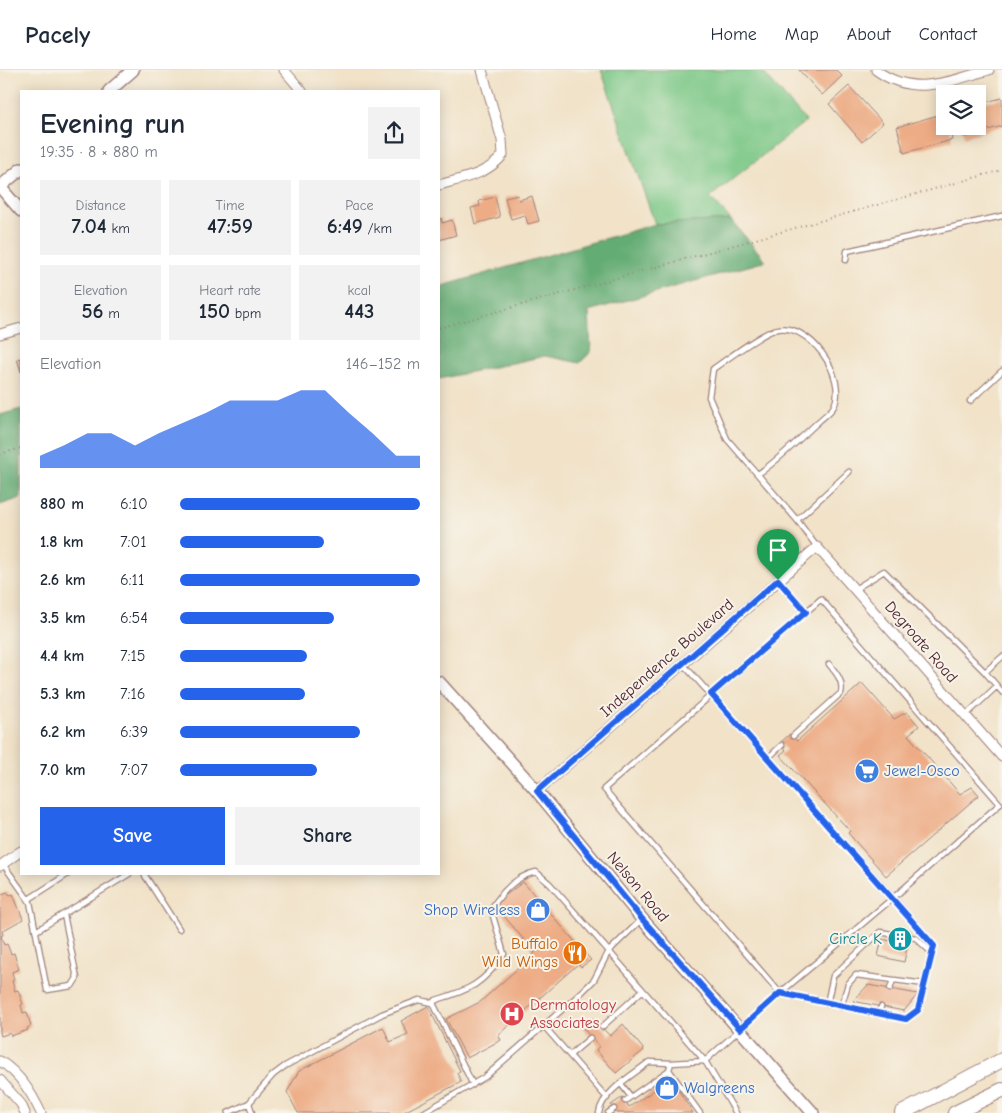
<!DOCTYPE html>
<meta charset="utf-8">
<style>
:root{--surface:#fff;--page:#f2f2f3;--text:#1f2937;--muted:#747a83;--line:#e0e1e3;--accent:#2563eb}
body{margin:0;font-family:"Comic Neue",sans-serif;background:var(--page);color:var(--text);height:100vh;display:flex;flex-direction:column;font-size:19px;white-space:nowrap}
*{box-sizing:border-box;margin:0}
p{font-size:16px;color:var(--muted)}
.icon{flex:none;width:28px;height:28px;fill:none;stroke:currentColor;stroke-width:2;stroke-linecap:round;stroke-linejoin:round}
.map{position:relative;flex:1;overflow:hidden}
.drawer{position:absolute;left:20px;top:20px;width:420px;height:785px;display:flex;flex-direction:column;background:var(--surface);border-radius:0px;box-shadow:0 2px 12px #0003}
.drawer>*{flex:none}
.tools{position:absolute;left:936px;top:15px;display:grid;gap:10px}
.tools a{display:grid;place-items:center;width:50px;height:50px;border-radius:0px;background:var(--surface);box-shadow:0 2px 12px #0003;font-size:25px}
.pin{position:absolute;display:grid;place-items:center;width:42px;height:42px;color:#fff;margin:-51px -21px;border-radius:50% 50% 50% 0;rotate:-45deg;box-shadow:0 0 5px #0007}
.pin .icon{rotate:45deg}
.round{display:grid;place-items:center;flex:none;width:52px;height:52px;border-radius:0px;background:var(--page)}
.overview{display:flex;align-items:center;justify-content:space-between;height:85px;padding:0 20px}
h1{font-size:28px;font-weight:700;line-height:38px}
.figures{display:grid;grid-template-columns:repeat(3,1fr);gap:8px;height:85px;padding:5px 20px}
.figures div{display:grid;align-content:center;border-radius:0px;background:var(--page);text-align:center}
.figures b{font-size:21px;font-weight:700}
.figures small{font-size:14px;font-weight:400}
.figures p{font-size:14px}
.chart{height:140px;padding:10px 20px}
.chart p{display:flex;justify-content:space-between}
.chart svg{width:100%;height:90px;margin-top:5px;fill:var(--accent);opacity:.7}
.cta{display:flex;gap:10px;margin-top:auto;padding:10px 20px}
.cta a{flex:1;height:58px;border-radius:0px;background:var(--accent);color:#fff;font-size:20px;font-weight:700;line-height:58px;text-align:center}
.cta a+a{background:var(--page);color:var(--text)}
ul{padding:0 20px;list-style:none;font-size:16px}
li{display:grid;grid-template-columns:80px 60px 1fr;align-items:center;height:38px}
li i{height:12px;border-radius:6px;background:var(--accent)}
header{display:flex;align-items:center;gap:30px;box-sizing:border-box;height:70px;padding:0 25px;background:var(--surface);border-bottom:1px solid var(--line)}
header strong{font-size:24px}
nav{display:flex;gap:28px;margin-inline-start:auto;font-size:18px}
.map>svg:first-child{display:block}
</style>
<header>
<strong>Pacely</strong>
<nav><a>Home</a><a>Map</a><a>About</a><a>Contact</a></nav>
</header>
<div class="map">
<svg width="1002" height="1043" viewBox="0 0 1002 1043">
<rect width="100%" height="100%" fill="#f7f3e8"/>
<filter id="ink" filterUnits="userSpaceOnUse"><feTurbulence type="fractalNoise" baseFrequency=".02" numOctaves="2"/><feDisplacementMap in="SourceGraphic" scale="10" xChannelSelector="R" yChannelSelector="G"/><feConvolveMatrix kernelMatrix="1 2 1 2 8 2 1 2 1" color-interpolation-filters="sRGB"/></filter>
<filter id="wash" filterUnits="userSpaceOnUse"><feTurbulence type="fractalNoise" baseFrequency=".0096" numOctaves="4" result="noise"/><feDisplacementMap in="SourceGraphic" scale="20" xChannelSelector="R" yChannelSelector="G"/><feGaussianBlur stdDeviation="1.12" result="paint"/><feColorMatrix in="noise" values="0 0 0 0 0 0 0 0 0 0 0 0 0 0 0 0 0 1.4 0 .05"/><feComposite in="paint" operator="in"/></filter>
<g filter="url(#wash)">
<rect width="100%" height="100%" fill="#f1e2c8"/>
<path fill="#7ac786" stroke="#627358" d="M601 0H761L806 51 710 127 731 150 655 154Z"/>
<path fill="#63ac73" stroke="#56664f" d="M731 150 766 191 589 241 591 282 580 293 545 286 439 309V217L655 154Z
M21 339V428L0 435V345Z"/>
<g id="blocks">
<path fill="#edac85" d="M799 0H836L842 6 822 25Z
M849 16 883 53 862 72 829 34Z
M1002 28V56L964 67 961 56H978V34Z
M945 43V56H949L952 70 904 83 897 57Z
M518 125 519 130 532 126 539 151 528 154 525 145 511 149 505 128Z
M495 127 500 147 475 154 471 138 480 136 479 131Z
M441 148 442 153 452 150 456 165 439 170V149Z
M21 288V302L17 289Z
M862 613 894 649 907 642 919 656 908 665 960 724 972 717 979 725 886 806 848 763 850 761 780 685 786 680 780 673 790 664 797 671Z
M523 812 591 890 581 897 578 894 498 965 501 970 467 988 446 949 480 932 535 883 494 834Z
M7 822 10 825 13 824 23 849 2 861 3 865 1 866 4 875 7 874 11 884 14 883 19 899 12 902 14 910 12 911 15 921 18 920 23 934 21 935 23 943 27 942 31 956 27 958 28 960 11 966 10 963 1 966 0 962V825Z
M893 860 910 864 904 892 878 886 882 869 890 871Z
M868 915 918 924 904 941 853 931Z
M428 936 460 1001 457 1003 461 1012 402 1043H298L287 1022 299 1001 383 957 390 972 408 964 401 951Z
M593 948 610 966 623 954 644 980 616 1003 596 980 599 976 583 958Z
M671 1009 693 1043H616L611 1035 623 1027 629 1037Z"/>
</g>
</g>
<g filter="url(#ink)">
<use href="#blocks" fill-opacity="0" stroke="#9e807a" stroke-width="1"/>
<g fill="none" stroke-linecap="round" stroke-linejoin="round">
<defs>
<path id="service" d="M846 190 847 181 1002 146
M970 331 1002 301
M758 404C780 389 798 370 818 352 823 347 831 342 834 336 848 307 808 249 774 260 757 266 729 288 713 299L709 327 727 369 797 450
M817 477 797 450 849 402
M855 519 884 501 985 602
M1002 587 985 602 1002 622
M683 594 893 828 1000 734 821 529 806 542 779 510
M966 645 997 616
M793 666 841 623C844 611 836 603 829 594
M768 688 782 675
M3 794 30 832 47 920 72 916 77 908 64 845
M144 804 179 859
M29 829 68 804
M36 861 129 804
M890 919 893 910
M827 934 833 906 880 862 916 868 932 883
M841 937 848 914 856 905 925 914
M877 944 881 937
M543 955 607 1028
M602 957 643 920
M570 985 590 968
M669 1000 700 1043
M621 1014 631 1027
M473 1015 433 933 436 930C470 920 483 914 504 884L491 839C501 823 516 806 536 802L550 814 705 991
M625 1031 669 1000 671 993 705 991
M249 1033 273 1005 285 996 382 944 419 930 433 933
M228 1043 249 1033 252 1043
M423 1043 485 1007 580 924 594 910 609 881 641 850
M599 1043C602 1022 633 1005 649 992L671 993
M608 1043 614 1039
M736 1043 705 991 780 923 893 828 934 876 918 940 906 949 780 923 604 719 806 542"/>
<path id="minor" d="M284 0 302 21
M876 0C914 28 949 11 989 0
M439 115C463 108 487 105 503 85L502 70 482 0
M0 264 21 258
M537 721 817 477 1002 687
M0 796 21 781
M0 991C20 1004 31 1022 41 1043
M0 1010 21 1034 25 1043"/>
<path id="tertiary" d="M109 21 133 0
M0 117 21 141
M0 117 21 99
M439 612 537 721 642 849 813 1043"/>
<path id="primary" d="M902 1043 1002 990
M955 1043 1002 1020"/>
</defs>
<use href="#service" stroke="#9e807a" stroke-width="7"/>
<use href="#minor" stroke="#9e807a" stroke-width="11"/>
<use href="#tertiary" stroke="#9e807a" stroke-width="14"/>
<use href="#primary" stroke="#9e807a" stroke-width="16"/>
<path stroke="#9e807a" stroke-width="2" stroke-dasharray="1 4" stroke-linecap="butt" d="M439 258 1002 100
M0 384 21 378"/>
<use href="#service" stroke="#fff" stroke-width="4.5"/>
<use href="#minor" stroke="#fff" stroke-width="9"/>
<use href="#tertiary" stroke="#fff" stroke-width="11"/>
<use href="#primary" stroke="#fff" stroke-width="14"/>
</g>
</g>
<g fill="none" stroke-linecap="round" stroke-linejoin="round" filter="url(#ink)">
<defs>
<path id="route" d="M778 510 806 542 711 624 934 876 918 940 906 949 780 923 740 959 642 849 537 721Z"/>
</defs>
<use href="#route" stroke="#fff" stroke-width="10"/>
<use href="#route" stroke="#2563eb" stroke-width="6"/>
</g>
<defs>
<symbol id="supermarket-disc" viewBox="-11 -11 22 22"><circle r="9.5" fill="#3f7fe0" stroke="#f7f3e8"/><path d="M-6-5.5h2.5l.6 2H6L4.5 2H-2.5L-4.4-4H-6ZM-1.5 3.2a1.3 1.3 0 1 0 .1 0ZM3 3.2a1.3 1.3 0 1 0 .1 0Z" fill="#fff"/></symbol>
<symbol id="shop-disc" viewBox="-11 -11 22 22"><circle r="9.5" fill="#3f7fe0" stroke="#f7f3e8"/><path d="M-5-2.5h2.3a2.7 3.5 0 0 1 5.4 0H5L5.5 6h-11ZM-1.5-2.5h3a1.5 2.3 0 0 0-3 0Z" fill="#fff"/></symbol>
<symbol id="building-disc" viewBox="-11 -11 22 22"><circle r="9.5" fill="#0f9aa8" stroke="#f7f3e8"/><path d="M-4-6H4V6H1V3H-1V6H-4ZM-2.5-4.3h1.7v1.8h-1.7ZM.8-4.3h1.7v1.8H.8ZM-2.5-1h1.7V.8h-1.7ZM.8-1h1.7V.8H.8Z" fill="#fff"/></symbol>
<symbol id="restaurant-disc" viewBox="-11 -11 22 22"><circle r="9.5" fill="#e8710a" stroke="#f7f3e8"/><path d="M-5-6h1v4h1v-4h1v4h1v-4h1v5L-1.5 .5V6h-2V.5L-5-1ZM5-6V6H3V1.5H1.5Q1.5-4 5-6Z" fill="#fff"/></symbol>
<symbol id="hospital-disc" viewBox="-11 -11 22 22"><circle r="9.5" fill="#e0444e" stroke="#f7f3e8"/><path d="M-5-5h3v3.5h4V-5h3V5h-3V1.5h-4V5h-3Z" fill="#fff"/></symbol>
</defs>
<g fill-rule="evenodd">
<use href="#supermarket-disc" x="853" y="687" width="28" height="28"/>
<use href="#shop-disc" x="524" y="826" width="28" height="28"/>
<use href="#building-disc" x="886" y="855" width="28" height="28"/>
<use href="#restaurant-disc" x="561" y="869" width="28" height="28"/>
<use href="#hospital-disc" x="498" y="930" width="28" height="28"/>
<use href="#shop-disc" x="653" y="1004" width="28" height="28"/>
</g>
<g text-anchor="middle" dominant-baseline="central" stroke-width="4" stroke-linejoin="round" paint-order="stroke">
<g font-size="16" fill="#4a1f2b" stroke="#f7f3e8">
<text transform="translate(921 572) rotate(49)">Degroate Road</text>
<text transform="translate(667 588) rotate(-41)">Independence Boulevard</text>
<text transform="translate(638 817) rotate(50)">Nelson Road</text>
</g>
<g font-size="16" fill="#366cbe" stroke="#f7f3e8" text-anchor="start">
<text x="884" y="701">Jewel-Osco</text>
<text x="520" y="840" text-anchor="end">Shop Wireless</text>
<text x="684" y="1018">Walgreens</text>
</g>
<g font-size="16" fill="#0d838f" stroke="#f7f3e8" text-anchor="end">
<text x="882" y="869">Circle K</text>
</g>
<g font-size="16" fill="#c56008" stroke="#f7f3e8" text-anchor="end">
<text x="558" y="874">Buffalo<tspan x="558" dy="18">Wild Wings</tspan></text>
</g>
<g font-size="16" fill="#be3a42" stroke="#f7f3e8" text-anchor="start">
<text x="530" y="935">Dermatology<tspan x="530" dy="18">Associates</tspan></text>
</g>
</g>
</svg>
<div class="tools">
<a><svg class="icon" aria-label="layers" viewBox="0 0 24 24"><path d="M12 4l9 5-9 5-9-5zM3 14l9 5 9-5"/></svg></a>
</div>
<div class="pin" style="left:778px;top:510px;background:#1e9e55"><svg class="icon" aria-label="arrive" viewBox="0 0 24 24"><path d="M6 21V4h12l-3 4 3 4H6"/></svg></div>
<section class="drawer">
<div class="overview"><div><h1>Evening run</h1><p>19:35 · 8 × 880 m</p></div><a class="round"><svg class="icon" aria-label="share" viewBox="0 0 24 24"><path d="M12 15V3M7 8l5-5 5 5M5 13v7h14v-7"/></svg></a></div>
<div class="figures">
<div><p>Distance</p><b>7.04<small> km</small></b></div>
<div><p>Time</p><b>47:59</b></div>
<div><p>Pace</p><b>6:49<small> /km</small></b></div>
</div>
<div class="figures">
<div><p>Elevation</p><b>56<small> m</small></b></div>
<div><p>Heart rate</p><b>150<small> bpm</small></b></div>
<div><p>kcal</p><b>443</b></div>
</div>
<div class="chart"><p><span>Elevation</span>146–152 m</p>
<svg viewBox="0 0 160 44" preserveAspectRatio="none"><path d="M0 44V38L10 33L20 27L30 27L40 33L50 27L60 22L70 17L80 11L90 11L100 11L110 6L120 6L130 17L140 27L150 38L160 38V44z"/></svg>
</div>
<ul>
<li><b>880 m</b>6:10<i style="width:100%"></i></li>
<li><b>1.8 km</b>7:01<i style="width:60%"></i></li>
<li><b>2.6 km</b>6:11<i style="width:100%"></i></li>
<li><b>3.5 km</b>6:54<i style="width:64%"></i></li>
<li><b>4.4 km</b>7:15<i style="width:53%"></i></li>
<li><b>5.3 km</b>7:16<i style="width:52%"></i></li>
<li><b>6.2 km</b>6:39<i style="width:75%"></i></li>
<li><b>7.0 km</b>7:07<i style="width:57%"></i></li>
</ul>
<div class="cta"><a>Save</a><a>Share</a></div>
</section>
</div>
